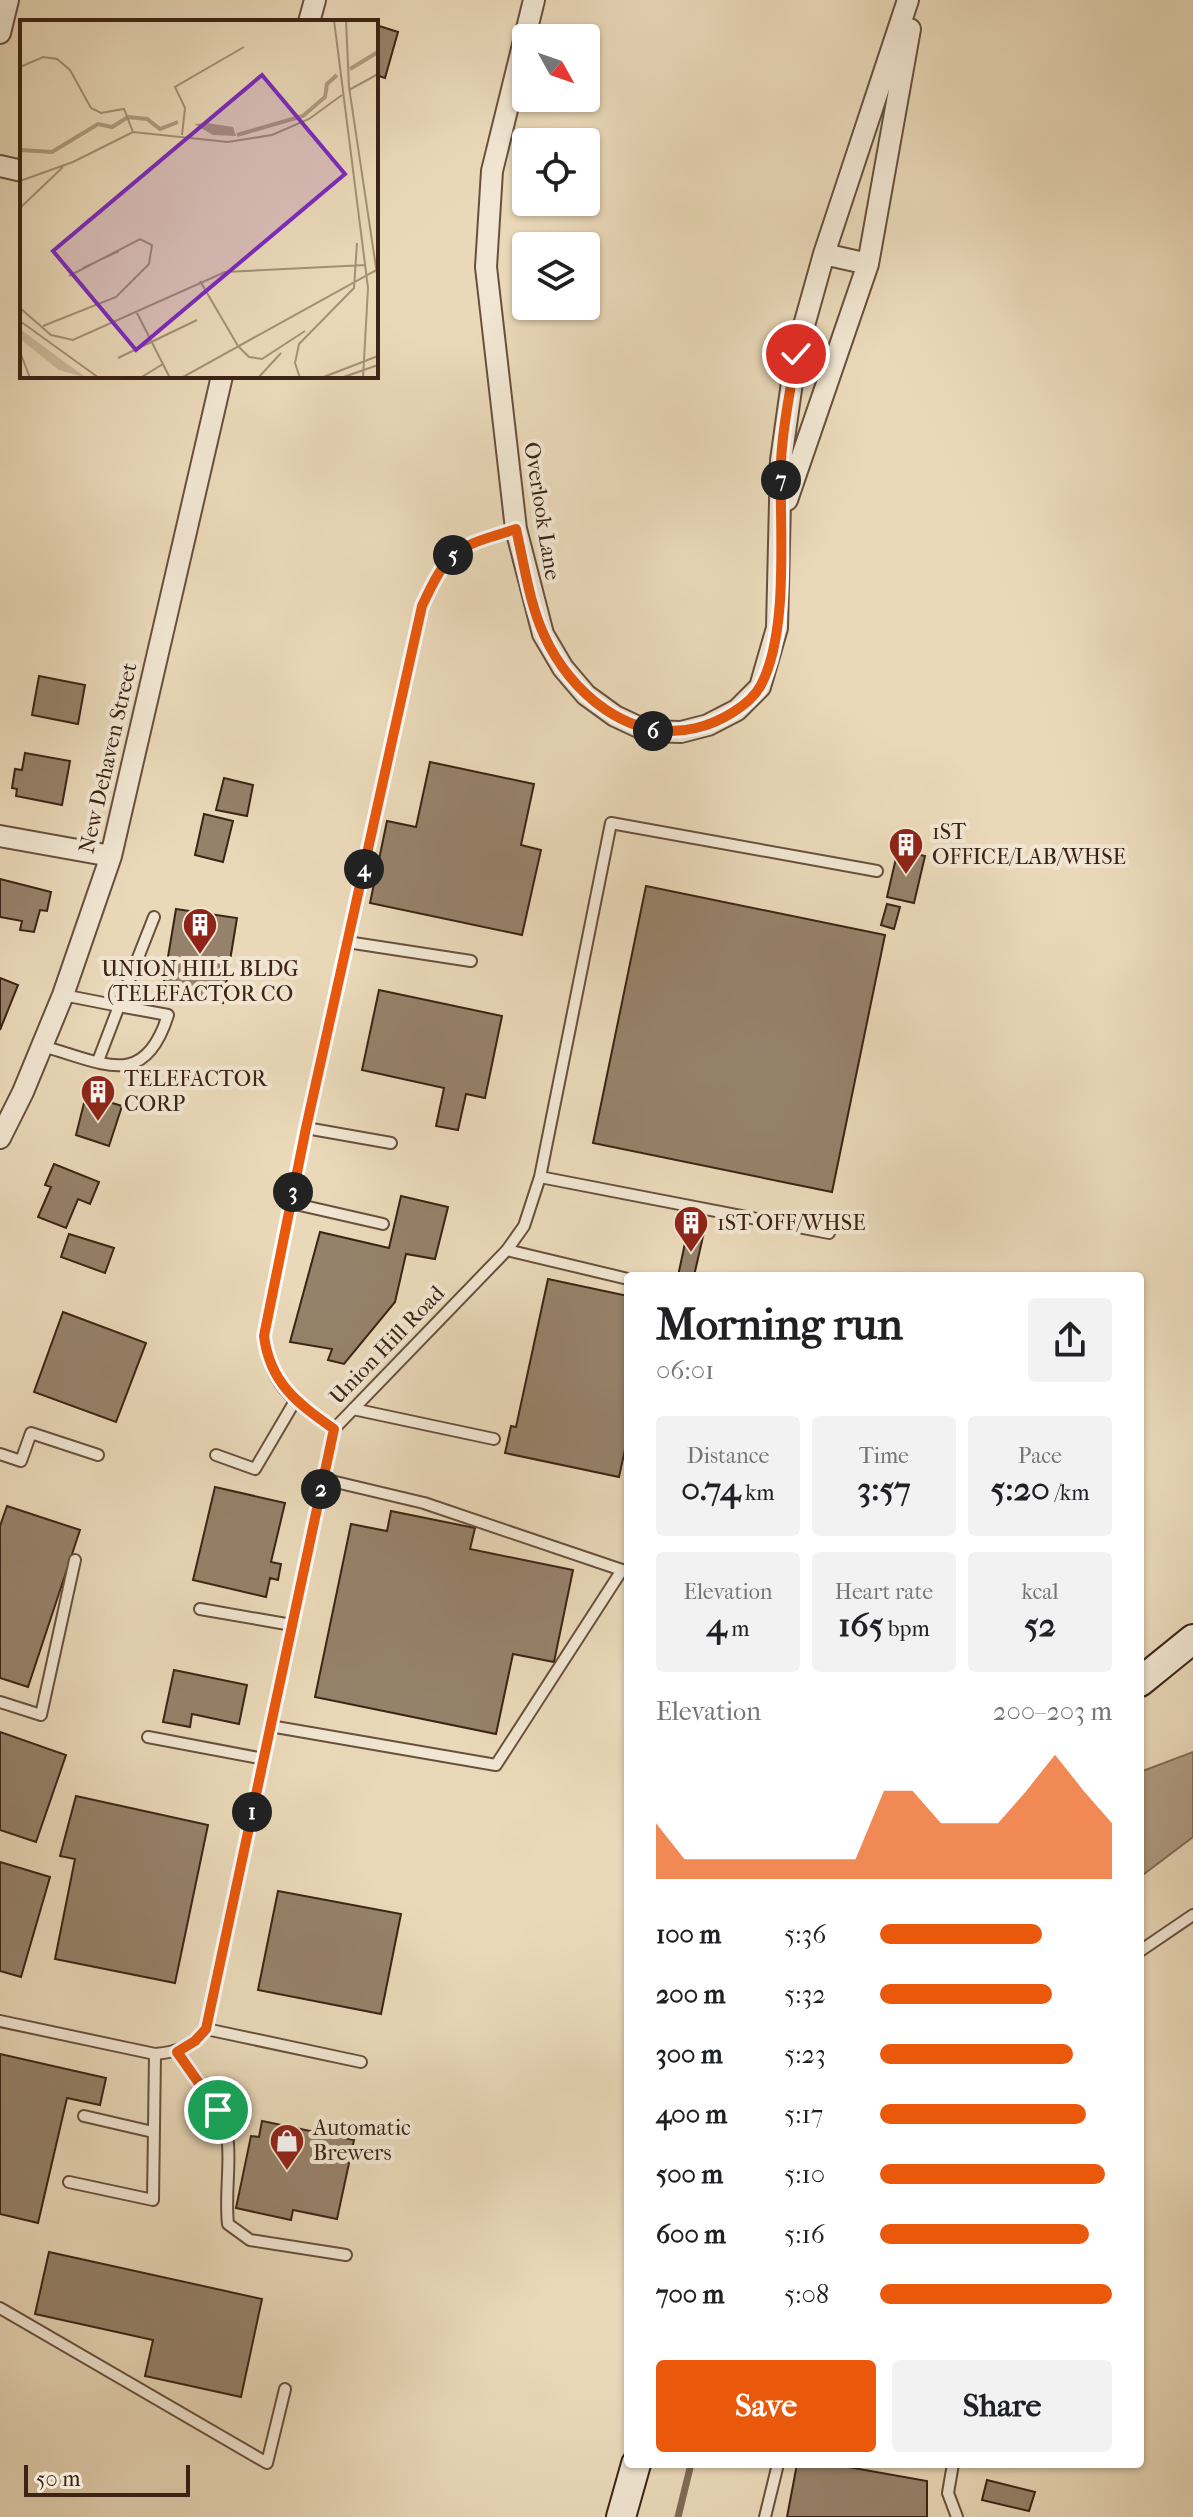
<!DOCTYPE html>
<meta charset="utf-8">
<style>
:root{--surface:#fff;--page:#f2f2f2;--text:#202124;--muted:#757577;--accent:#ea580c}
body{margin:0;font-family:"IM FELL French Canon",serif;background:var(--page);color:var(--text);height:100vh;display:flex;flex-direction:column;font-size:30px;white-space:nowrap}
*{box-sizing:border-box;margin:0}
p{font-size:26px;color:var(--muted)}
.icon{flex:none;width:44px;height:44px;fill:none;stroke:currentColor;stroke-width:2;stroke-linecap:round;stroke-linejoin:round}
.map{position:relative;flex:1;overflow:hidden}
.sheet{position:absolute;left:624px;top:1272px;width:520px;height:1196px;display:flex;flex-direction:column;background:var(--surface);border-radius:8px;box-shadow:0 2px 6px #0004}
.sheet>*{flex:none}
.needle{width:52px;rotate:130deg}
.tools{position:absolute;left:512px;top:24px;display:grid;gap:16px}
.tools a{display:grid;place-items:center;width:88px;height:88px;border-radius:8px;background:var(--surface);box-shadow:0 2px 6px #0004;font-size:40px}
.scale{position:absolute;left:24px;bottom:20px;width:166px;box-sizing:border-box;padding-left:8px;border:4px solid #3c2314;border-top:0;font-size:22px;line-height:28px;white-space:nowrap;color:#3c2314;-webkit-text-stroke:6px #f1e6d2;paint-order:stroke}
.pin{position:absolute;display:grid;place-items:center;width:68px;height:68px;color:#fff;margin:-34px;border:4px solid #fff;border-radius:50%;box-shadow:0 2px 8px #0007}
.km{position:absolute;width:40px;height:40px;margin:-20px;border-radius:50%;background:#222;color:#fff;font-size:22px;line-height:40px;text-align:center}
.round{display:grid;place-items:center;flex:none;width:84px;height:84px;border-radius:8px;background:var(--page)}
.summary{display:flex;align-items:center;justify-content:space-between;height:136px;padding:0 32px}
h1{font-size:44px;font-weight:800;line-height:60px}
.figures{display:grid;grid-template-columns:repeat(3,1fr);gap:12px;height:136px;padding:8px 32px}
.figures div{display:grid;align-content:center;border-radius:8px;background:var(--page);text-align:center}
.figures b{font-size:34px;font-weight:800}
.figures small{font-size:22px;font-weight:400}
.figures p{font-size:22px}
.chart{height:224px;padding:16px 32px}
.chart p{display:flex;justify-content:space-between}
.chart svg{width:100%;height:144px;margin-top:8px;fill:var(--accent);opacity:.7}
.primary-button{display:flex;gap:16px;margin-top:auto;padding:16px 32px}
.primary-button a{flex:1;height:92px;border-radius:8px;background:var(--accent);color:#fff;font-size:32px;font-weight:800;line-height:92px;text-align:center}
.primary-button a+a{background:var(--page);color:var(--text)}
ul{padding:0 32px;list-style:none;font-size:26px}
li{display:grid;grid-template-columns:128px 96px 1fr;align-items:center;height:60px}
li i{height:20px;border-radius:10px;background:var(--accent)}
.map>svg:first-child{display:block}
</style>
<div class="map">
<svg width="1193" height="2517" viewBox="0 0 1193 2517">
<rect width="100%" height="100%" fill="#ead9b9"/>
<filter id="stains"><feTurbulence type="fractalNoise" baseFrequency=".0025" numOctaves="4"/><feColorMatrix values="0 0 0 0 .2 0 0 0 0 .09 0 0 0 0 .02 0 0 0 .5 -.17"/></filter>
<radialGradient id="worn" r=".72"><stop offset=".6" stop-color="#630" stop-opacity="0"/><stop offset="1" stop-color="#630" stop-opacity=".3"/></radialGradient>
<path fill="#af9b81" stroke="#816b55" stroke-width="2" d="M1193 1752V1837L1140 1877V1772Z"/>
<g fill="none" stroke-linecap="round" stroke-linejoin="round">
<path stroke="#816b55" stroke-width="7" d="M678 2517 691 2464"/>
</g>
<path fill="#96826a" stroke="#3c2314" stroke-width="2" d="M376 25 398 32 385 78 376 75Z
M39 676 85 685 78 724 32 715Z
M25 753 70 761 62 805 16 796 17 789 12 788 15 769 22 770Z
M430 762 534 784 521 845 541 850 522 935 370 903 387 821 416 827Z
M224 778 253 785 247 816 216 810Z
M204 814 233 821 223 862 195 855Z
M900 841 908 843 906 852 925 856 914 903 887 897Z
M0 879 51 892 47 911 40 910 34 932 20 930 22 921 0 917Z
M646 886 885 935 832 1192 593 1143Z
M887 904 900 907 894 929 881 925Z
M176 909 237 918 223 1003 162 993Z
M0 978 18 985 0 1030Z
M379 990 502 1016 485 1098 466 1094 458 1130 436 1126 444 1088 362 1070Z
M86 1095 122 1106 109 1146 76 1135Z
M54 1164 99 1182 90 1204 78 1199 66 1228 38 1217 51 1187 45 1185Z
M401 1196 448 1207 435 1259 406 1254 395 1302 344 1364 328 1360 332 1349 290 1342 320 1232 389 1248Z
M688 1229 704 1232 694 1276H678Z
M69 1234 114 1248 105 1273 61 1257Z
M548 1279 628 1296V1436L619 1477 505 1453 511 1426 516 1427Z
M63 1312 146 1343 116 1422 34 1392Z
M215 1487 285 1503 271 1562 281 1564 278 1580 270 1578 266 1597 193 1580Z
M7 1506 80 1530 28 1687 0 1678V1526Z
M391 1511 475 1528 470 1549 573 1570 554 1662 513 1654 496 1734 315 1697 351 1524 387 1531Z
M174 1670 247 1685 239 1724 192 1714 190 1727 163 1722Z
M0 1732 66 1755 36 1842 0 1830Z
M76 1796 208 1825 175 1983 55 1959 75 1859 60 1856Z
M0 1862 50 1877 21 1977 0 1971Z
M278 1891 401 1914 381 2014 258 1990Z
M0 2054 106 2078 100 2105 67 2098 38 2223 0 2214Z
M262 2121 354 2140 337 2219 293 2210 291 2220 236 2208 251 2136 259 2137Z
M49 2252 262 2299 241 2397 145 2376 153 2340 35 2314Z
M797 2464H849L848 2467 927 2481V2517H787Z
M987 2480 1035 2492 1029 2511 982 2500Z"/>
<g fill="none" stroke-linecap="round" stroke-linejoin="round">
<defs>
<path id="lane" d="M347 942 471 961
M63 995 119 1006 154 917
M42 1046C102 1062 144 1092 168 1015L119 1006 98 1061
M306 1128 391 1143
M540 1177 829 1233
M291 1203 383 1224
M507 1250 628 1279
M353 1409 494 1439
M334 1429C295 1402 270 1387 264 1336L306 1128 422 606C450 546 456 548 516 529
M0 1454 21 1461 31 1433 98 1455
M216 1455 255 1469 295 1401
M200 1609 292 1625
M0 1702 41 1715 75 1560
M270 1726 496 1765 622 1570 424 1503 323 1479
M148 1737 264 1759
M1140 1951 1193 1915
M0 2021 155 2054C178 2052 191 2047 206 2029L334 1429 507 1250 524 1226 540 1177 611 823 877 871
M206 2029 361 2062
M177 2052C196 2079 226 2110 228 2144 230 2170 225 2197 228 2224L250 2240 346 2255
M84 2116 153 2132
M69 2182 153 2200 155 2054
M0 2308 267 2463 285 2389
M953 2464 948 2493 957 2517
M765 2517 778 2464"/>
<path id="street" d="M534 0 492 171 486 267 516 529 543 634 563 668 586 695 615 716 647 731 681 732 708 725 737 710 760 687 777 628 781 460 796 354 824 254 908 0
M309 22 315 0
M0 33 8 0
M0 166 22 171
M824 254 868 264
M787 500 868 264 910 29
M0 836 111 856
M0 1138 23 1092 63 995 111 856 222 376"/>
<path id="secondary" d="M1140 1682 1193 1639
M621 2517 636 2464"/>
</defs>
<use href="#lane" stroke="#68503d" stroke-width="14"/>
<use href="#street" stroke="#68503d" stroke-width="24"/>
<use href="#secondary" stroke="#3c2314" stroke-width="32"/>
<use href="#lane" stroke="#f1e6d2" stroke-width="10"/>
<use href="#street" stroke="#f1e6d2" stroke-width="20"/>
<use href="#secondary" stroke="#f1e6d2" stroke-width="28"/>
</g>
<g fill="none" stroke-linecap="round" stroke-linejoin="round">
<defs>
<path id="route" d="M218 2110 177 2052 195 2041 206 2029 334 1429C297 1403 270 1383 264 1336L306 1128 422 606C450 546 456 548 516 529 524 563 529 602 544 635 570 693 630 744 696 728 718 723 750 706 761 685 790 629 779 526 781 463 782 427 791 390 796 354"/>
</defs>
<use href="#route" stroke="#fff" stroke-width="16"/>
<use href="#route" stroke="#ea580c" stroke-width="10"/>
</g>
<defs>
<symbol id="building-pin" viewBox="-11 -11 22 30"><path d="M0 17L-7.5 6A9.5 9.5 0 1 1 7.5 6Z" fill="#8f2418" stroke="#f1e6d2"/><path d="M-4-6H4V6H1V3H-1V6H-4ZM-2.5-4.3h1.7v1.8h-1.7ZM.8-4.3h1.7v1.8H.8ZM-2.5-1h1.7V.8h-1.7ZM.8-1h1.7V.8H.8Z" fill="#fff"/></symbol>
<symbol id="shop-pin" viewBox="-11 -11 22 30"><path d="M0 17L-7.5 6A9.5 9.5 0 1 1 7.5 6Z" fill="#8f2418" stroke="#f1e6d2"/><path d="M-5-2.5h2.3a2.7 3.5 0 0 1 5.4 0H5L5.5 6h-11ZM-1.5-2.5h3a1.5 2.3 0 0 0-3 0Z" fill="#fff"/></symbol>
</defs>
<g fill-rule="evenodd">
<use href="#building-pin" x="886" y="825" width="40" height="54"/>
<use href="#building-pin" x="180" y="905" width="40" height="54"/>
<use href="#building-pin" x="78" y="1072" width="40" height="54"/>
<use href="#building-pin" x="671" y="1203" width="40" height="54"/>
<use href="#shop-pin" x="267" y="2121" width="40" height="54"/>
</g>
<g text-anchor="middle" dominant-baseline="central" stroke-width="8" stroke-linejoin="round" paint-order="stroke">
<g font-size="22" fill="#3c2314" stroke="#f1e6d2">
<text transform="translate(542 511) rotate(81)">Overlook Lane</text>
<text transform="translate(108 758) rotate(-77)">New Dehaven Street</text>
<text transform="translate(387 1345) rotate(-46)">Union Hill Road</text>
</g>
<g font-size="22" fill="#3c2314" stroke="#f1e6d2" text-anchor="start">
<text x="932" y="832">1ST<tspan x="932" dy="25">OFFICE/LAB/WHSE</tspan></text>
<text x="200" y="969" text-anchor="middle">UNION HILL BLDG<tspan x="200" dy="25">(TELEFACTOR CO</tspan></text>
<text x="124" y="1079">TELEFACTOR<tspan x="124" dy="25">CORP</tspan></text>
<text x="717" y="1223">1ST OFF/WHSE</text>
<text x="313" y="2128">Automatic<tspan x="313" dy="25">Brewers</tspan></text>
</g>
</g>
<g transform="translate(20 20)">
<rect width="358" height="358" fill="#ead9b9"/>
<path d="M0 309 42 340 67 358 39 350 0 319Z" fill="#ccba9d"/>
<path d="M187 103 213 107 216 116 193 115 174 104Z" fill="#af9b81"/>
<path fill="none" stroke="#af9b81" stroke-width="4" d="M330 49 358 32M217 115 283 96 305 77 307 64 317 55M0 130 32 132 78 104 92 107 108 97 127 99 140 109 158 102"/>
<path fill="none" stroke="#a49077" stroke-width="2" d="M314 0 348 268 343 358M326 0 329 67 358 261M0 47 23 37 37 39 50 50 71 88 81 93 104 89 113 112M329 70 358 54M162 115 165 88 155 67 224 27M0 161 53 142 113 112 208 122 252 115 289 99 322 75M0 188 43 147M63 248 99 231M180 261 218 326M0 288 31 315 53 320 205 252 346 245M117 293 150 358M0 301 79 358M23 306 96 277 129 244 132 225 120 219 49 256M218 326 229 337 242 339 285 311M0 332 10 358M98 338 177 300M120 358 143 344M161 358 358 249M238 358 261 333M280 358 275 343 279 324 334 268 337 223M301 358 358 336M321 358 358 345"/>
<path fill="#7b2cbf" fill-opacity="0.15" stroke="#7b2cbf" stroke-width="4" d="M242 55 325 154 116 330 33 231Z"/>
<rect width="358" height="358" fill="none" stroke="#3c2314" stroke-width="4"/>
</g>
<rect width="100%" height="100%" filter="url(#stains)"/>
<rect width="100%" height="100%" fill="url(#worn)"/>
</svg>
<div class="tools">
<a><svg class="needle" viewBox="-14 -14 28 28"><path d="M0-13l5 13h-10z" fill="#e53935"/><path d="M0 13l5-13h-10z" fill="#757577"/></svg></a>
<a><svg class="icon" aria-label="locate" viewBox="0 0 24 24"><circle cx="12" cy="12" r="6"/><path d="M12 2v4M12 18v4M2 12h4M18 12h4"/></svg></a>
<a><svg class="icon" aria-label="layers" viewBox="0 0 24 24"><path d="M12 4l9 5-9 5-9-5zM3 14l9 5 9-5"/></svg></a>
</div>
<div class="scale">50 m</div>
<div class="pin" style="left:218px;top:2110px;background:#1e9e55"><svg class="icon" aria-label="arrive" viewBox="0 0 24 24"><path d="M6 21V4h12l-3 4 3 4H6"/></svg></div>
<div class="pin" style="left:796px;top:354px;background:#d93025"><svg class="icon" aria-label="check" viewBox="0 0 24 24"><path d="M5 12l5 5 9-10"/></svg></div>
<b class="km" style="left:252px;top:1812px">1</b>
<b class="km" style="left:321px;top:1489px">2</b>
<b class="km" style="left:293px;top:1192px">3</b>
<b class="km" style="left:364px;top:869px">4</b>
<b class="km" style="left:453px;top:555px">5</b>
<b class="km" style="left:653px;top:731px">6</b>
<b class="km" style="left:781px;top:480px">7</b>
<section class="sheet">
<div class="summary"><div><h1>Morning run</h1><p>06:01</p></div><a class="round"><svg class="icon" aria-label="share" viewBox="0 0 24 24"><path d="M12 15V3M7 8l5-5 5 5M5 13v7h14v-7"/></svg></a></div>
<div class="figures">
<div><p>Distance</p><b>0.74<small> km</small></b></div>
<div><p>Time</p><b>3:57</b></div>
<div><p>Pace</p><b>5:20<small> /km</small></b></div>
</div>
<div class="figures">
<div><p>Elevation</p><b>4<small> m</small></b></div>
<div><p>Heart rate</p><b>165<small> bpm</small></b></div>
<div><p>kcal</p><b>52</b></div>
</div>
<div class="chart"><p><span>Elevation</span>200–203 m</p>
<svg viewBox="0 0 160 44" preserveAspectRatio="none"><path d="M0 44V27L10 38L20 38L30 38L40 38L50 38L60 38L70 38L80 17L90 17L100 27L110 27L120 27L130 17L140 6L150 17L160 27V44z"/></svg>
</div>
<ul>
<li><b>100 m</b>5:36<i style="width:70%"></i></li>
<li><b>200 m</b>5:32<i style="width:74%"></i></li>
<li><b>300 m</b>5:23<i style="width:83%"></i></li>
<li><b>400 m</b>5:17<i style="width:89%"></i></li>
<li><b>500 m</b>5:10<i style="width:97%"></i></li>
<li><b>600 m</b>5:16<i style="width:90%"></i></li>
<li><b>700 m</b>5:08<i style="width:100%"></i></li>
</ul>
<div class="primary-button"><a>Save</a><a>Share</a></div>
</section>
</div>
